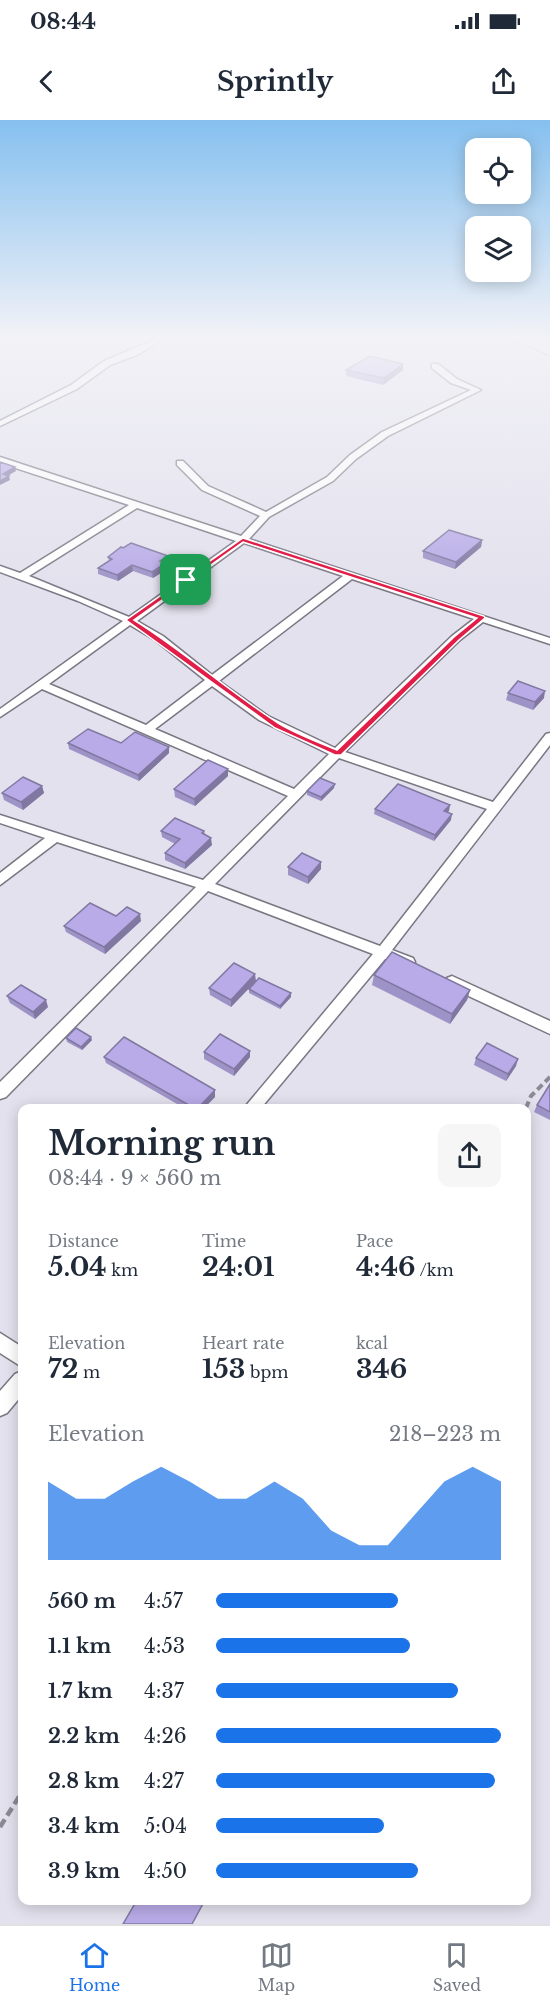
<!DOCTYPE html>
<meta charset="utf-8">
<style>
:root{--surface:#fff;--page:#f6f6f7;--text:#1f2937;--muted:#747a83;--line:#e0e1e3;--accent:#1a73e8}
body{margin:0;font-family:"Libre Baskerville",serif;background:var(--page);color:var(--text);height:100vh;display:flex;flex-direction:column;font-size:22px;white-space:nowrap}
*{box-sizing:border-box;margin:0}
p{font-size:20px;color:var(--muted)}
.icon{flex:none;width:33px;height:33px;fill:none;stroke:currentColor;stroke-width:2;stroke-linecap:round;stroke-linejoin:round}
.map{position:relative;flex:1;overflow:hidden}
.sheet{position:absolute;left:18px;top:984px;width:513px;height:801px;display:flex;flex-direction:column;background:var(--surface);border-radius:12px;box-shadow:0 3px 15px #0003}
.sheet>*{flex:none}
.controls{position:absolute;left:465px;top:18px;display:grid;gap:12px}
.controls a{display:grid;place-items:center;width:66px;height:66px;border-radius:12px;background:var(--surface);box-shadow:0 3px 15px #0003;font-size:30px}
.pin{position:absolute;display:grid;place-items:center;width:51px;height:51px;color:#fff;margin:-26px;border-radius:12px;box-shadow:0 3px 9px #0006}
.round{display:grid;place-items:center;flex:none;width:63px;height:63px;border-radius:12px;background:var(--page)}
.overview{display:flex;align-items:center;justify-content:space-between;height:102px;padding:0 30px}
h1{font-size:33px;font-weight:700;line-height:45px}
.stats{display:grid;grid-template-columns:repeat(3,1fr);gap:9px;height:102px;padding:6px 30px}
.stats div{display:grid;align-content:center}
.stats b{font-size:26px;font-weight:700}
.stats small{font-size:16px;font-weight:400}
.stats p{font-size:16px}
.chart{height:168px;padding:12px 30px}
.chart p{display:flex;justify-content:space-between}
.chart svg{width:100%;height:108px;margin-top:6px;fill:var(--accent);opacity:.7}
ul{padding:0 30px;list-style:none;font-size:20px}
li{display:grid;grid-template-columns:96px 72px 1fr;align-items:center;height:45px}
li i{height:15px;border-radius:8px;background:var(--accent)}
.status{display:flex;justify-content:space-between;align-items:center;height:42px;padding:0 30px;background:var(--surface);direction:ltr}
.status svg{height:16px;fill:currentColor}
header{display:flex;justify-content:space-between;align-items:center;height:78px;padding:0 30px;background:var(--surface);font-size:27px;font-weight:700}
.dock{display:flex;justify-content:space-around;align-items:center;height:84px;border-top:2px solid var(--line);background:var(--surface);font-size:16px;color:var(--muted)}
.dock a{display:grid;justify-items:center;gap:3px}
.dock .selected{color:var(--accent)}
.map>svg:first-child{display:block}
</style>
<div class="status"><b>08:44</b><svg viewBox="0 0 49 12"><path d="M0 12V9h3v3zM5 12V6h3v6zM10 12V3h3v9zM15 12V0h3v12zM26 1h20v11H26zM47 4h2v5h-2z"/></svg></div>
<header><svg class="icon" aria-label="back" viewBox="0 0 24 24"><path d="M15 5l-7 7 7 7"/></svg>Sprintly<svg class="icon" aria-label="share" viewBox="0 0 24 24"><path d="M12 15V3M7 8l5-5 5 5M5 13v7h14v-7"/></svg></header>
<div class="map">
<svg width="550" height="1804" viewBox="0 0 550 1804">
<rect width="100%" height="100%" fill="#e3e1ed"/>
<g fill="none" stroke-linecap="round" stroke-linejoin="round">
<defs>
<path id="minor" d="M156 219 158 222 137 235 110 245 77 269 0 306V301L71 265 104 241Z
M432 244H438L457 259 481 270 388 316 356 339 333 361 269 397 249 419 550 518V524L483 502 460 520 345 632 493 682 546 614 550 613V625L392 830 413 838 415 842 413 846 408 847 385 839 261 988H244L373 834 208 771 6 977 0 979V962L196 767 57 722 0 765V753L45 718 0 703V695L203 760 288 676 42 569 0 597V589L123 501 78 481 0 452V446L20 453 129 385 0 343V337L241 416 260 396 202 370 177 345V341H183L208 366 266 392 327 357 350 335 382 312 471 270 451 263 432 248ZM137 388 236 421 129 497 29 456ZM244 423 343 456 212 555 163 516 137 501ZM352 459 474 499 452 516 335 628 268 596 219 561ZM130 505 155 520 205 560 146 605 49 564ZM212 566 259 600 329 634 294 669 155 609ZM339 638 487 689 380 826 215 764Z
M452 856 550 901V914L447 866 445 862 447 858Z
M0 1213 22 1227V1247L0 1233Z
M22 1251V1275L7 1293 0 1296V1271L15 1254Z"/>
</defs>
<use href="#minor" stroke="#797782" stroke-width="3"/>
<path stroke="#8b8992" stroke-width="1.5" stroke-dasharray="3 1.5" stroke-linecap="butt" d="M493 218 521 224 550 236"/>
<path stroke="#8b8992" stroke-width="4" stroke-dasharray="7 4" stroke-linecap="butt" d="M526 988 531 976 550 957"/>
<path stroke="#8b8992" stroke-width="4.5" stroke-dasharray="9 4.5" stroke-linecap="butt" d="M0 1707 22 1672"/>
<use href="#minor" fill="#fff" fill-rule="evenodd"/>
</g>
<path fill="#9e93c7" d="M346 250H403L383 265 346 256Z
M482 420 481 427 455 449 423 438V431Z
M108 437 168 441 166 443 167 449 153 458 133 451 118 461 98 454V448L109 441Z
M508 573 544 578 533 590 506 580Z
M68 623H121L169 627V633L139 661 69 629Z
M228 656 195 686 175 677 174 669Z
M42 666 44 673 23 690 4 680 2 673Z
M334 668 321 681 307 675V671Z
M375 689 449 691 447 692 451 700 434 721 374 694Z
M161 711H204L205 714 212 725 185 749 165 740V733L175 724 162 717Z
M288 747 321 749 308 764 288 755Z
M141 801 105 834 66 812 64 806Z
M374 855 470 870 467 880 450 904 372 865Z
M256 861 231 887 210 875 209 868Z
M249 869 291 877 280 889 249 873Z
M7 876 48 887 35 899 10 883Z
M66 918 92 920 82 930 67 922Z
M204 932 250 937 234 956 204 939Z
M104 937 215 977 204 988H184L106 943Z
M476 938 516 946 506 961 474 945Z
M550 964V1000L534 992 537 985Z"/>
<path fill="#8178a2" d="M403 244V250L383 265 384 258Z
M15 347 16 351 4 358 3 354Z
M9 356 10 360 0 365V361Z
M482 420 481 427 455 449 456 442Z
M168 436V441L161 447 160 441Z
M166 443 167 449 153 458 152 452Z
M132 445 133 451 118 461 117 455Z
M545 571 544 578 533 590 535 582Z
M169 627V633L139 661 138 655Z
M228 649V656L195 686 194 679Z
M335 664 334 668 321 681V677Z
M42 666 44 673 23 690 21 682Z
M450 685 449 691 443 697 444 691Z
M452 694 451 700 434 721 435 715Z
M211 718 212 725 185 749V743Z
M321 742V749L308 764V757Z
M140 794 141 801 105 834 104 827Z
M255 854 256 861 231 887V880Z
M470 870 467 880 450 904 452 894Z
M291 873V877L280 889V886Z
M46 880 48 887 35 899 33 892Z
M91 917 92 920 82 930 81 927Z
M250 931V937L234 956V949Z
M518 939 516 946 506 961 508 954Z
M215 970V977L204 988H198Z"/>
<path fill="#b8abe7" stroke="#8178a2" stroke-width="1.5" d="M370 236 403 244 384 258 346 250Z
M0 342 15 347 3 354 9 356 0 361Z
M449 410 482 420 456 442 423 431Z
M131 423 168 436 160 441 166 443 152 452 132 445 117 455 98 448 112 439 108 437 121 427 123 428Z
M518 561 545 571 535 582 508 573Z
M88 609 121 623 135 612 169 627 138 655 68 623Z
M208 640 228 649 194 679 174 669Z
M23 657 42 666 21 682 2 673Z
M320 658 335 664 321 677 307 671Z
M398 664 450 685 444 691 452 694 435 715 375 689Z
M175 698 204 711 202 713 211 718 185 743 165 733 180 719 161 711Z
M302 733 321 742 308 757 288 747Z
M90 783 116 796 127 787 140 794 104 827 64 806Z
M392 832 470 870 452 894 374 855Z
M234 843 255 854 231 880 209 868Z
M259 858 291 873 280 886 249 869Z
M21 865 46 880 33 892 7 876Z
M76 908 91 917 81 927 66 918Z
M220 914 250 931 234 949 204 932Z
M124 917 215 970 198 988H194L104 937Z
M487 923 518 939 508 954 476 938Z
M550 964V992L537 985Z
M137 1780H205L192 1804H123Z"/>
<linearGradient id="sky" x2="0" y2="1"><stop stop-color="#85c0ef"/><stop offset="0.46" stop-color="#f2f2f7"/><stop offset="1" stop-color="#f2f2f7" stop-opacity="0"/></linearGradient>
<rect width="550" height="471" fill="url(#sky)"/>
<path fill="#e11d48" stroke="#fff" stroke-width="1.5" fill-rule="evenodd" d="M243 418 484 496 485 498 459 520 341 635H335L275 608 126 500ZM243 422 477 498 454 517 337 630C318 622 296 614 278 603 228 571 184 531 134 500Z"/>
</svg>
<div class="controls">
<a><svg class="icon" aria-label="locate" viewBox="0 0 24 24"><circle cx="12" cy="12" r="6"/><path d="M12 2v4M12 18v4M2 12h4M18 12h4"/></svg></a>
<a><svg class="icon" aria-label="layers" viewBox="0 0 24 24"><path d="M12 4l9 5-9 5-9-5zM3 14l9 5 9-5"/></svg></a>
</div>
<div class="pin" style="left:186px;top:460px;background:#1e9e55"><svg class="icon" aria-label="arrive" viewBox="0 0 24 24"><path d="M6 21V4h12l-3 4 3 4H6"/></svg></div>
<section class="sheet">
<div class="overview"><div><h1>Morning run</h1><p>08:44 · 9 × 560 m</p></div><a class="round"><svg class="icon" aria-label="share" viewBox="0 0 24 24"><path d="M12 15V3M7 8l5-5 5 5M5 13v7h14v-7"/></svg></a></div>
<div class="stats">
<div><p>Distance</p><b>5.04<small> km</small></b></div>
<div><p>Time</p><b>24:01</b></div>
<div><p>Pace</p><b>4:46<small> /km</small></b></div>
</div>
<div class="stats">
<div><p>Elevation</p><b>72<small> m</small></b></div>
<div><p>Heart rate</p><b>153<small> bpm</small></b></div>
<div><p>kcal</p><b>346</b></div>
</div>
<div class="chart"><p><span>Elevation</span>218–223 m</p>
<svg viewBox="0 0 160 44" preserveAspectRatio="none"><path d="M0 44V12L10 19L20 19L30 12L40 6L50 12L60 19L70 19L80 12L90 19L100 32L110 38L120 38L130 25L140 12L150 6L160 12V44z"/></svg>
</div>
<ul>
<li><b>560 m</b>4:57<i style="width:64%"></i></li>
<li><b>1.1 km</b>4:53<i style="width:68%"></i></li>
<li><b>1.7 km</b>4:37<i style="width:85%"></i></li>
<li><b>2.2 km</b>4:26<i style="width:100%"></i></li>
<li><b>2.8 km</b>4:27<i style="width:98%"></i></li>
<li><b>3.4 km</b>5:04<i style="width:59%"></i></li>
<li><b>3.9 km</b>4:50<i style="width:71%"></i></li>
</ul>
</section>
</div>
<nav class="dock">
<a class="selected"><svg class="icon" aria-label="home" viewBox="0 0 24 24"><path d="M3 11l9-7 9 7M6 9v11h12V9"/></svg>Home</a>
<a><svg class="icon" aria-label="map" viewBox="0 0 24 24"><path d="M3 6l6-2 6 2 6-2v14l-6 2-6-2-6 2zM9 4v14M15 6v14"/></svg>Map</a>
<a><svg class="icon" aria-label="saved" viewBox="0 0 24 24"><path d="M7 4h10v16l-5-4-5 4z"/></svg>Saved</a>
</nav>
